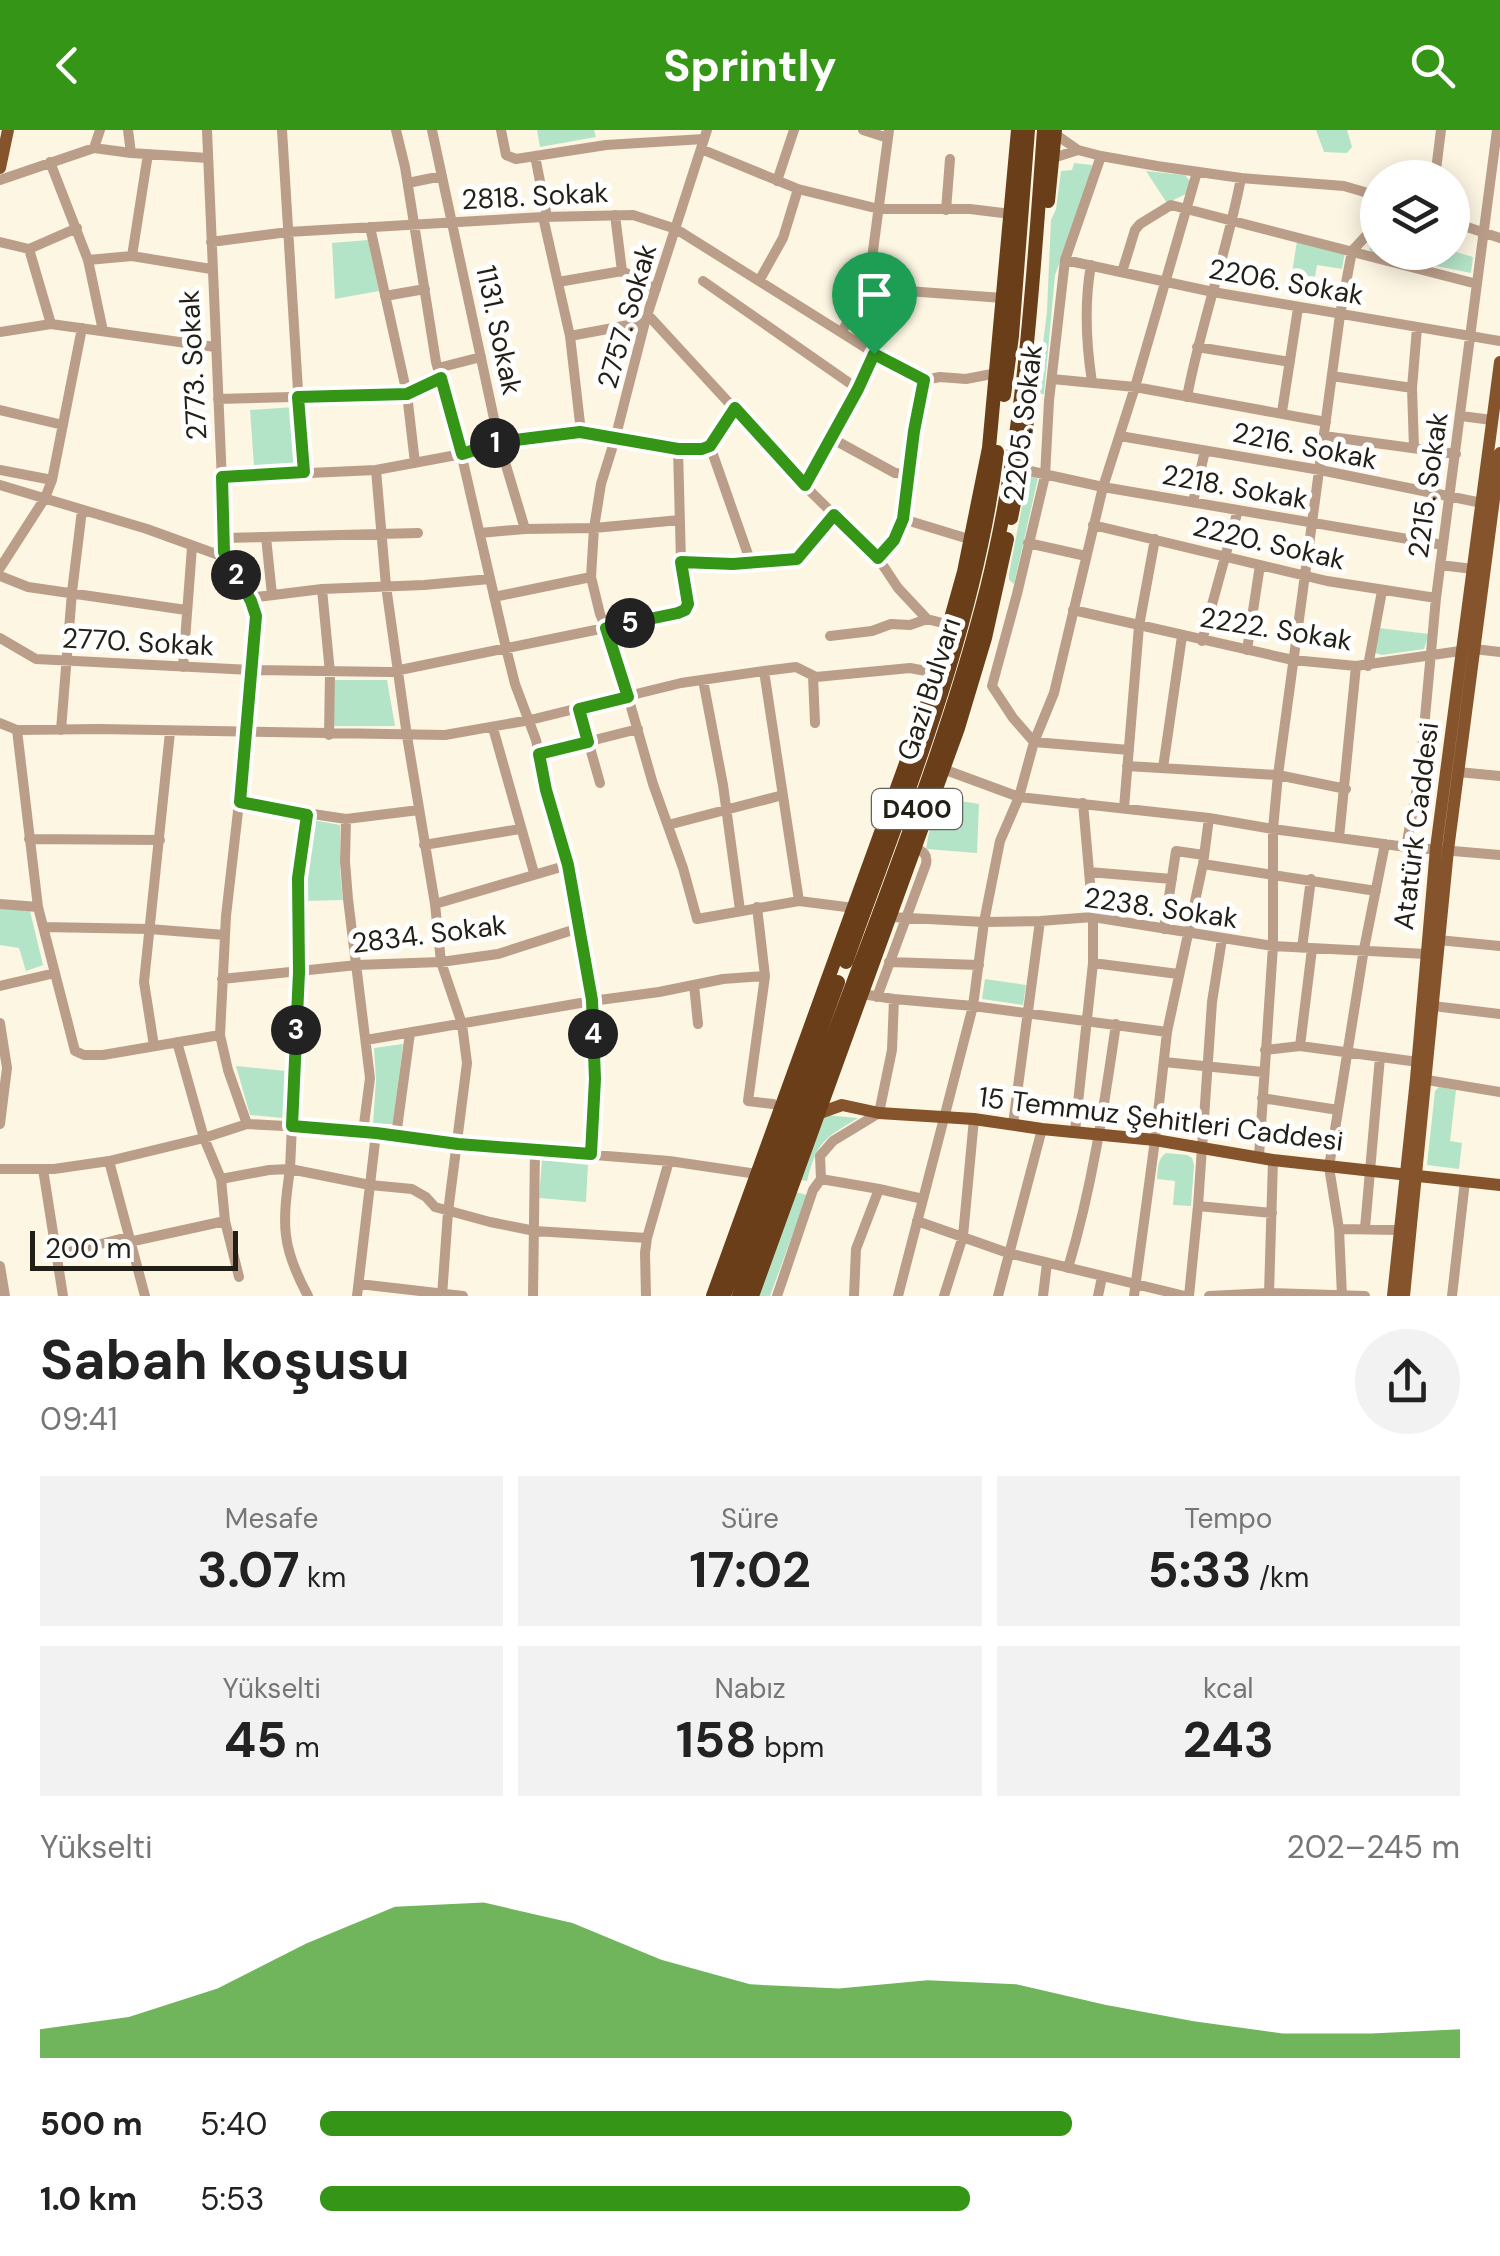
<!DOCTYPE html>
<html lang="tr">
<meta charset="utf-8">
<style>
:root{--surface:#fff;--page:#f2f2f2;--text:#222;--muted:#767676;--accent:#349517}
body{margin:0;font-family:"DM Sans",sans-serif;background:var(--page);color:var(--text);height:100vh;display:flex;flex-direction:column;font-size:38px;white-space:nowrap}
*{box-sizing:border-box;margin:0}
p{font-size:32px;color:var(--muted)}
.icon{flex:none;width:55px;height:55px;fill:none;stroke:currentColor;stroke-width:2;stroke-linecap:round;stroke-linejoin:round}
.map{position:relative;height:1166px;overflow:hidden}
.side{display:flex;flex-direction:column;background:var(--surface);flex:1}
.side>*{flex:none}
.buttons{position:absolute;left:1360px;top:30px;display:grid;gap:20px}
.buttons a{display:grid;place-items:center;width:110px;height:110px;border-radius:50%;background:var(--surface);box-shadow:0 5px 25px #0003;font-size:50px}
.scale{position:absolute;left:30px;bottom:25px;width:208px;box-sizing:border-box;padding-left:10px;border:5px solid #221f16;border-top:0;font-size:28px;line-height:35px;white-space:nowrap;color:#221f16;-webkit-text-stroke:8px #fff;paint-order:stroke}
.pin{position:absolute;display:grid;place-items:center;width:85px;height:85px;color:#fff;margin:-102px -42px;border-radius:50% 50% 50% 0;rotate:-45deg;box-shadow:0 0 10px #0007}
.pin .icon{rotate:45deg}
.km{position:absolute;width:50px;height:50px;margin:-25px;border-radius:50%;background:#222;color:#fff;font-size:28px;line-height:50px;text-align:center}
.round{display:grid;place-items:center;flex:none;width:105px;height:105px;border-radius:52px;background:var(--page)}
.summary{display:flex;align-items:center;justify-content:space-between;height:170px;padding:0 40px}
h1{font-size:55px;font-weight:700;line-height:75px}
.stats{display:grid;grid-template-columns:repeat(3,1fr);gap:15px;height:170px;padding:10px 40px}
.stats div{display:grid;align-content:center;border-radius:0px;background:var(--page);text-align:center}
.stats b{font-size:50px;font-weight:700}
.stats small{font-size:28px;font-weight:400}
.stats p{font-size:28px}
.chart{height:280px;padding:20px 40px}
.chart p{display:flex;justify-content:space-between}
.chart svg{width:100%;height:180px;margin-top:10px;fill:var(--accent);opacity:.7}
ul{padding:0 40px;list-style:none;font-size:32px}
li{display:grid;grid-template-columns:160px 120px 1fr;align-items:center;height:75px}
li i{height:25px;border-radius:12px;background:var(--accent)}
header{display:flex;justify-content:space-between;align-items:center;height:130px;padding:0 40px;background:var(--accent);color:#fff;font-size:45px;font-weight:700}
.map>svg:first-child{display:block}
</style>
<header><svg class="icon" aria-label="back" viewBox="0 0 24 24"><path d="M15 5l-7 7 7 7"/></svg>Sprintly<svg class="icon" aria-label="search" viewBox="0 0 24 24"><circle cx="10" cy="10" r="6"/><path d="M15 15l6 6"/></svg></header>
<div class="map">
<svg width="1500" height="1166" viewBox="0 0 1500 1166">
<rect width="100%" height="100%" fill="#fdf6e3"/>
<path fill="#b4e4c7" d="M537 0H594L596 7 540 17Z
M1316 0H1347L1352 17 1347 23 1324 22Z
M1074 33 1092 35 1086 61 1055 145 1044 264H1037L1047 181 1051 90 1056 79 1061 41 1072 40Z
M1146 41 1185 45 1190 51 1186 64 1167 73Z
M368 110 379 161 335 169 332 113Z
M1297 111 1345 122 1342 139 1317 135 1315 147 1292 143Z
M1374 112H1377L1378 122 1453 121 1473 127 1471 143 1372 123 1369 119Z
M294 277 297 333 254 336 250 280Z
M1028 345 1038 348 1014 454 1009 450V444Z
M1379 498 1429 504 1424 519 1382 525 1375 523Z
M333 550H387L395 596H333Z
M942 668 979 674 977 723 926 719 929 702Z
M313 690 340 695V741L343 770 304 771Z
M0 777 30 781 43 835 26 841 19 818 0 815Z
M985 849 1026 855 1023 875 982 869Z
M403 914 393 994H373L376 950 374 918Z
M236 936 286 941 283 988 250 985Z
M1439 957 1456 960 1450 1011 1462 1013 1459 1039 1427 1035 1435 961Z
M825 985 858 988C824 1009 817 1011 807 1051L799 1050Z
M1166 1023 1187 1025 1192 1028 1194 1035 1191 1076 1173 1075 1175 1051 1157 1049C1158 1039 1157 1029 1166 1023Z
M542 1030 588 1035 586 1072 539 1068Z
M796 1062 807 1065 770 1166H758Z"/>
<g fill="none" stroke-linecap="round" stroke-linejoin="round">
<path stroke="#ba9e89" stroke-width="10" d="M128 0 131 23
M207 0 225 422 251 471 256 486 247 603 226 786 220 905 228 940 247 994
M282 0 303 342
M396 0 405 37 436 232 459 314 506 518 515 554 536 610 546 660 568 735 592 878 595 949 591 1023
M432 0 499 312 525 399 594 398 680 390
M501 0 506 25 516 29 606 15 704 9
M707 0 645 192 615 309 601 354 594 398 591 447 600 484 613 514 653 654 683 738 697 789 799 771 854 778
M863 0 888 8
M1055 4 1078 20
M94 18 100 0
M701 19 798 59 879 79H970L1011 84
M535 26 547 87
M1101 26 1065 130 1049 271 1045 346 1017 464 992 556 1013 588 1034 612 1129 620
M1053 28 1078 20 1101 26 1157 36 1241 48 1344 56 1378 66
M50 32 88 130 103 201
M1435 48 1441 0
M0 50 94 18 131 23 208 28
M777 51 794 0
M408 53 442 46
M946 80 950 29
M615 85 622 141
M543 87 570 206 581 302
M1452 92 1500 108
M370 97 407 264 415 333
M0 112 29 119 51 194
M211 112 288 102 543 87 633 85 676 99 874 223 924 250 940 247 966 249 997 243
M29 119 77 98
M132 126 148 24
M88 130 132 126 211 139
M1065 130 1213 162 1500 211
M1091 135C1084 174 1086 213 1092 252
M1122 142 1135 100 1140 94 1171 75 1477 154
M703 151 858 259
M759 151 783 108 798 59
M558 152 622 141 656 159
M866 158 1003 168
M385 166 425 159
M648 185 813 364 878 428 898 458 927 489 950 495
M0 202 51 194 215 217
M842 202 869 151 889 0
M570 206 645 192
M1197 217 1290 232
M438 238 481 227
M1332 246 1412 258
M1052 249 1135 257 1326 292
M1187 267C1201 193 1227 122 1241 48
M218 269 407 264 441 248
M0 280 63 295
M1282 282 1298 178
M1461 286 1492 290
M1120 306 1320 340 1482 373
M1324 306 1456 324
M831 308 895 343 909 344
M710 316 751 433
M1414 318 1412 258 1417 198
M1021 339 1103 357 1443 415
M0 340 52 350
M376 340 386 456 407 606 435 774 441 832 462 894 467 933 448 1082 442 1166
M222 347 376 340 462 324 499 312 581 302 678 319H703L710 316 735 278
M0 355 147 399 227 428
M805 355 858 259 874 223
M1193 372 1205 321
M903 389 972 410
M1093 395 1327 451 1436 468
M480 403 525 399
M266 407 272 465
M224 408 418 403
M1028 413 1086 426
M878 428 894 410 903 389 914 301 924 250
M681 432 733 433 797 429 834 385
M1440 435 1473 439
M0 438 45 368 52 350 82 198
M0 446 28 457 186 480
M322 459 330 543 329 605
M494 467 591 447
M249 468 322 459 424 455 490 449
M1073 480 1293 530 1356 536 1474 519 1500 522
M830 506 872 501 891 494 910 495 927 489
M0 508 36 529 251 540 390 542 678 483 685 480 688 474 681 432 678 319
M1202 511 1238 380
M1247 520 1260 435
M1368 536 1382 461
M183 537 192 417
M764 541 799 771
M813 546 815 593
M703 550 723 655 740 780
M579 579 600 653
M0 593 17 600 99 599 445 605 530 590 681 553 764 541 796 537 816 547 910 538 937 543
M493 598 534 743
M17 600 38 777 75 921 84 925H103L220 905
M61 600 72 462 82 380
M539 624 638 599
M1127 636 1278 645 1346 659
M1163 638 1182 506
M943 639 1019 667 1209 688 1273 699 1406 717 1500 725
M1458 642 1500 646
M240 673 346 689 419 680
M1124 678 1139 496 1155 409
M307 685 298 748 299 842 290 1039 269 1040 221 1049 204 1008 247 994 304 997 376 1003 458 1014 669 1031 757 1044
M346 689 345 732 348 769 370 948 363 1002
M668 695 783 665
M1339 708 1356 536
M29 709 160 710
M424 715 520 699
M1406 717 1420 642 1436 468 1497 0
M1203 734 1376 761
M1089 742 1172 749
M0 774 38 777
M435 774 568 735
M757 777 765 846 748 971 773 974
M890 787 984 792 1040 791 1093 787 1273 816 1426 824
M43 797 149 799 225 805
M1164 799 1176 721 1204 725
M1438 810 1500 816
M1302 818 1311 749
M889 832 979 835
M1093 833 1178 844
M222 849 357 835 441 832 498 824 579 798
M694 855 698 894
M0 856 55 843
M862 864 894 869 973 876 1167 902
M877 867 926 734C928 724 923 722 915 717
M1433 876 1500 884
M0 893 7 938 0 994
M366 910 592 871 659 862 723 849 765 846
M154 916 144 852 170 602
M1300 916 1312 819
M1265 920 1300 916 1418 932
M1164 932 1263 942
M1427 950 1500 962
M1262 968 1338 980
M1013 994 1040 791
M1075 1001 1093 833V787L1083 673
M376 1003 370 1055 412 1059 426 1067 435 1077 490 1092 535 1101 647 1108
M396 1006 410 903
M1259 1026 1273 816V699L1278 645 1340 185 1352 121 1378 93
M109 1031 145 1166
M0 1039H54L109 1031 204 1008 177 912
M43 1039 63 1166
M221 1049 225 1091 239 1147
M821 1049 879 1059 923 1069
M1198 1076 1272 1083
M917 1091 1008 1123 1185 1166
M1365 1098 1380 927
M1339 1099 1400 1100
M129 1112 225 1091
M57 1125 128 1107
M0 1136 5 1166
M1068 1138C1092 1058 1104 977 1116 894
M359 1154 463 1166
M1269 1163 1273 1030
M308 1166C281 1116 282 1095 290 1039L370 1055 357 1166
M533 1166 535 1019
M646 1166 645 1123 647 1108 669 1031
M777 1166 813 1060 821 1049 820 1026 833 1011 879 983 892 920 894 869
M854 1166 856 1119 879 1059
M898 1166 973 876 984 792 1000 711 1019 667 1034 612 1054 563 1103 357 1135 257 1197 42
M944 1166 963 1106 974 989
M998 1166 1042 999
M1043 1166 1047 1133
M1098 1166 1102 1147
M1134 1166 1155 1010 1167 902 1203 734 1209 688
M1189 1166 1198 1076 1212 872 1222 809
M1209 1166 1269 1163 1365 1166
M1342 1166 1339 1099 1329 1037 1364 819 1385 714
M1452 1166 1465 1051"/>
<path stroke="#85542c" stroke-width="12" d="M0 38 8 0
M817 984 842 975 879 983 974 989 1042 999 1155 1010 1273 1030 1500 1055
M1393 1166 1416 949 1436 718 1500 232
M1404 1166 1448 720 1500 323"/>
<path stroke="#693e18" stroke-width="14" d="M1048 71 1055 0
M1004 265 1012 206 1028 0
M1011 388 1021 339 1035 227
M846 832C906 664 975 499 997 322
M713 1166 925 581 964 442 989 318 1018 0
M724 1166 838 852
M739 1166C782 1044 826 924 872 803 914 690 957 576 987 458 1024 309 1033 153 1044 0
M752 1166 958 598 985 508 1007 409"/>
</g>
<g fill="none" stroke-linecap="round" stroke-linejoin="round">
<defs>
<path id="route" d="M874 224 924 250 914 301 903 389 894 410 878 428 834 385 797 429 733 434 681 432 688 474 685 480 678 483 606 498 628 567 579 579 588 612 539 624 546 660 568 735 592 870 595 949 591 1024 458 1014 376 1003 292 996 299 842 298 748 307 685 240 672 256 486 251 471 224 422 222 347 304 342 298 267 407 264 441 248 462 324 499 312 580 302 678 319H702L710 316 735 278 805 355 858 259Z"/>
</defs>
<use href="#route" stroke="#fff" stroke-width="20"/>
<use href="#route" stroke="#349517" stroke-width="12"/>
</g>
<g text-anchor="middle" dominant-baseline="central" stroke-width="10" stroke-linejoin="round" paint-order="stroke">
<rect fill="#fff" stroke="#64625c" stroke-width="2.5" x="872" y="659" width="90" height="40" rx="8"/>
<g font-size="25" font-weight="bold" fill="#221f16">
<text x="917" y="679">D400</text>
</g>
<g font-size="28" fill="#221f16" stroke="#fff">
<text transform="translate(535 66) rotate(-3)">2818. Sokak</text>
<text transform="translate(1286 152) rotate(10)">2206. Sokak</text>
<text transform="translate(627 186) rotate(-74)">2757. Sokak</text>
<text transform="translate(499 200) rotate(78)">1131. Sokak</text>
<text transform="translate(193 235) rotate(-93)">2773. Sokak</text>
<text transform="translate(1023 293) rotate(-83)">2205. Sokak</text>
<text transform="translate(1305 316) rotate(11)">2216. Sokak</text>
<text transform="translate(1428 355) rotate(-82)">2215. Sokak</text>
<text transform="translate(1235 357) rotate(10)">2218. Sokak</text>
<text transform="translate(1269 413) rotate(13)">2220. Sokak</text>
<text transform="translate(1276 499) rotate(9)">2222. Sokak</text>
<text transform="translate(138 512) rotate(3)">2770. Sokak</text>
<text transform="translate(929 559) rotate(-72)">Gazi Bulvarı</text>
<text transform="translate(1416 696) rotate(-83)">Atatürk Caddesi</text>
<text transform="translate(1161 778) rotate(8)">2238. Sokak</text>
<text transform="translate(429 804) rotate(-7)">2834. Sokak</text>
<text transform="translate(1161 989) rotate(7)">15 Temmuz Şehitleri Caddesi</text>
</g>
</g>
</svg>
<div class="buttons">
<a><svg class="icon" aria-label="layers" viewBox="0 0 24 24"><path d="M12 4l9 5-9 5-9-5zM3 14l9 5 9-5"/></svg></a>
</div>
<div class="scale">200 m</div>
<div class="pin" style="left:874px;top:224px;background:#1e9e55"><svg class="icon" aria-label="arrive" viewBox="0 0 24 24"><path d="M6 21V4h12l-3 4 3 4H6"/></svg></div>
<b class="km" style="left:495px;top:313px">1</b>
<b class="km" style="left:236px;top:445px">2</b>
<b class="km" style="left:296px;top:900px">3</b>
<b class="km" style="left:593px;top:904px">4</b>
<b class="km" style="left:630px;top:493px">5</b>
</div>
<section class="side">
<div class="summary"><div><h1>Sabah koşusu</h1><p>09:41</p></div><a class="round"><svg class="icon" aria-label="share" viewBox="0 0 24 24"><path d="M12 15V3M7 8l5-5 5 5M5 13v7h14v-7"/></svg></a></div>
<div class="stats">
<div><p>Mesafe</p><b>3.07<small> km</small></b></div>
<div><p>Süre</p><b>17:02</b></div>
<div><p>Tempo</p><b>5:33<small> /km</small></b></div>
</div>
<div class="stats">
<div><p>Yükselti</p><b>45<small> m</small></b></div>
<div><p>Nabız</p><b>158<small> bpm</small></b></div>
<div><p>kcal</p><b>243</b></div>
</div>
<div class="chart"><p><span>Yükselti</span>202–245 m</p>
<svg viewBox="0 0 160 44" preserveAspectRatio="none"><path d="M0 44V37L10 34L20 27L30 16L40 7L50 6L60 11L70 20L80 26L90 27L100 25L110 26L120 31L130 35L140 38L150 38L160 37V44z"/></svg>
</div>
<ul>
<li><b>500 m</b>5:40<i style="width:66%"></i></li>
<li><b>1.0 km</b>5:53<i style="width:57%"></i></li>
</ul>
</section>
